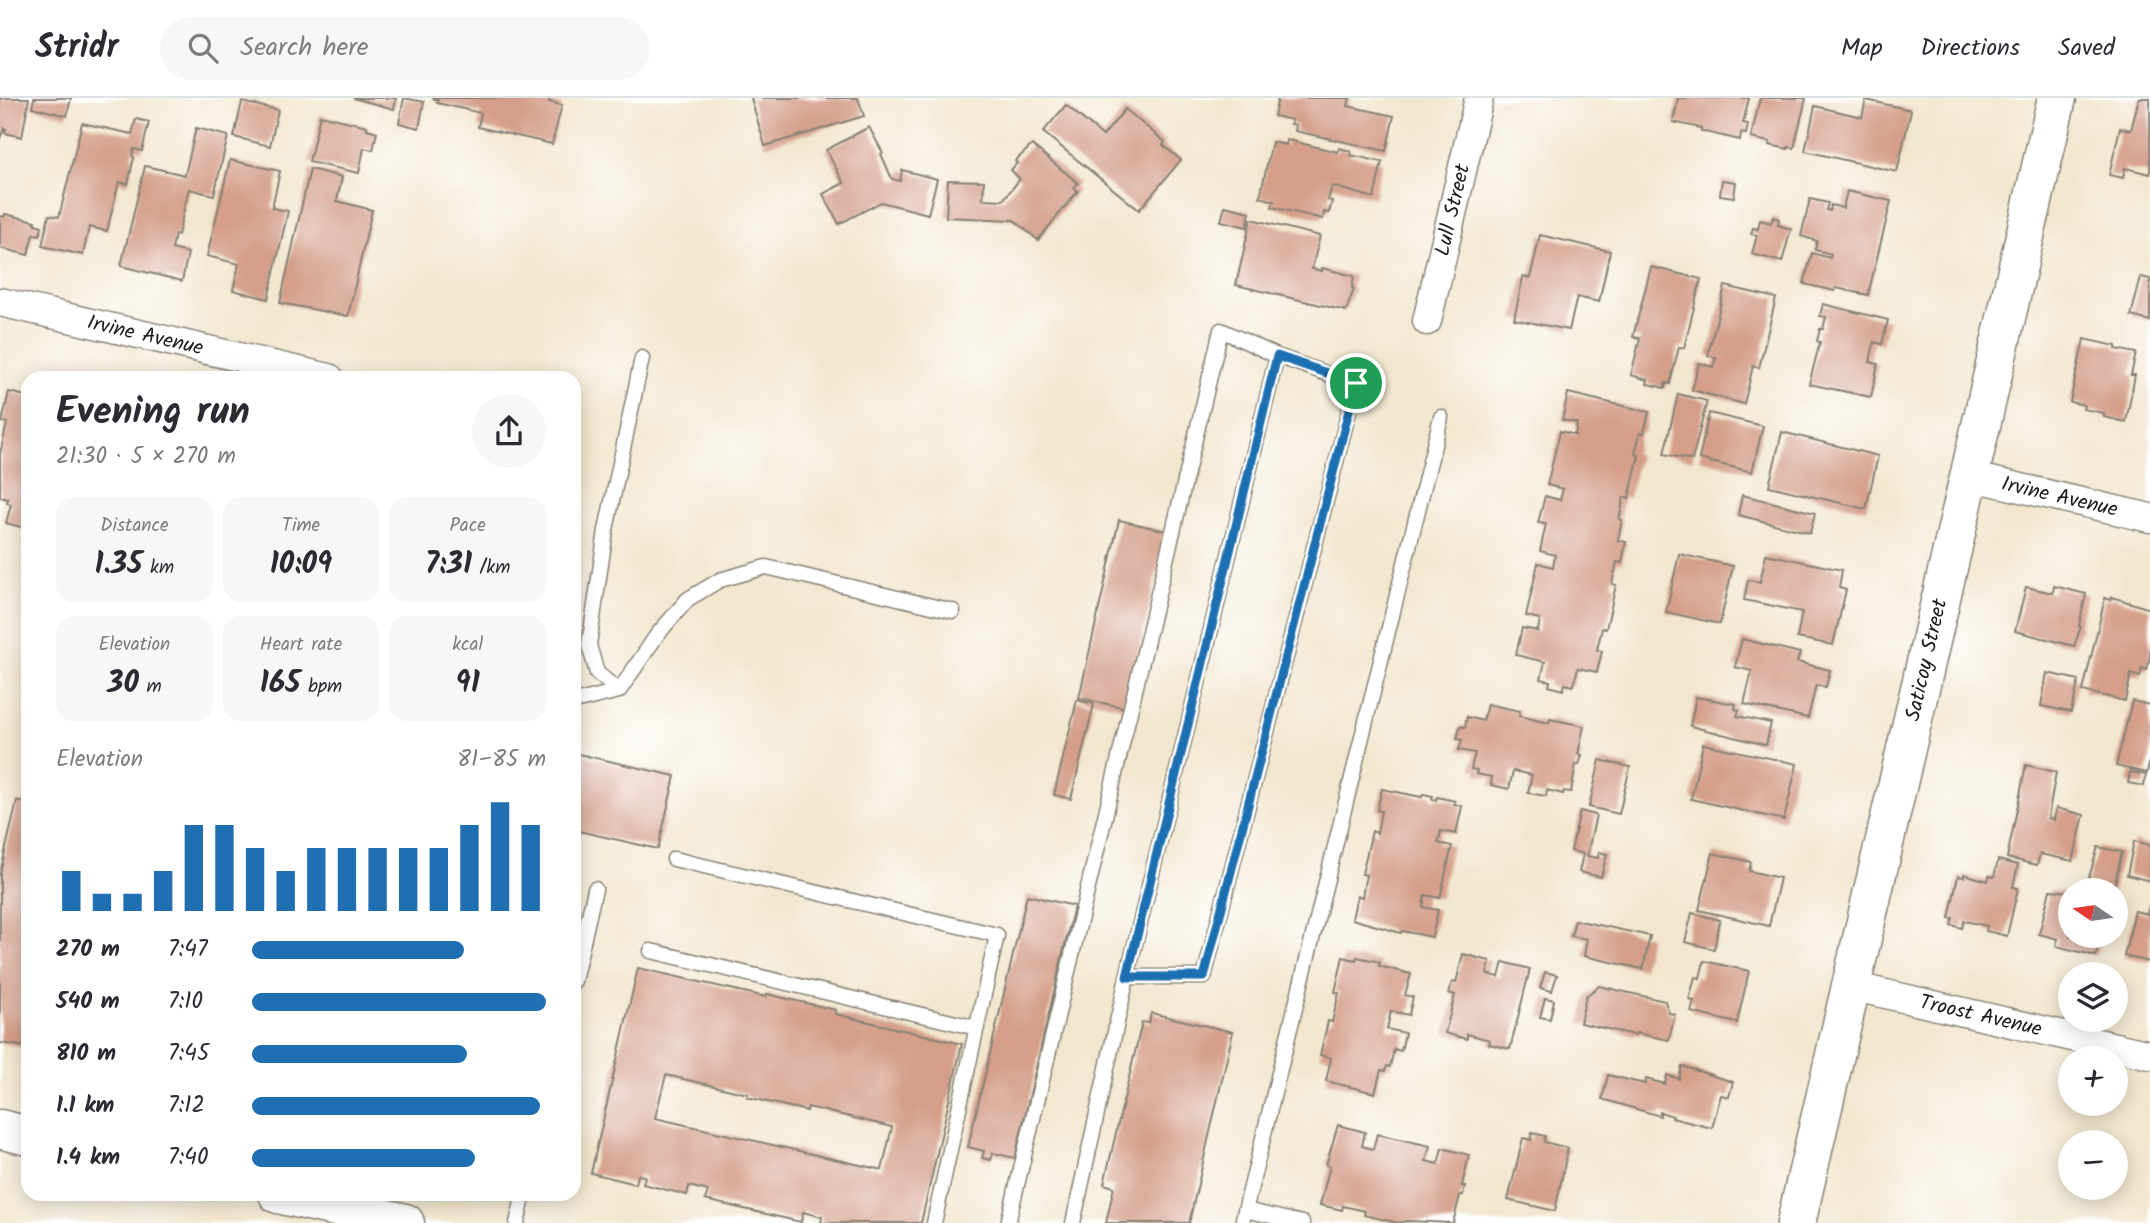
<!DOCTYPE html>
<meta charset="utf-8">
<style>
:root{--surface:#fff;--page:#f7f7f7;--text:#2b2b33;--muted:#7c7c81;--line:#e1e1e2;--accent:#1f6fb2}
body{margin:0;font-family:Kalam,sans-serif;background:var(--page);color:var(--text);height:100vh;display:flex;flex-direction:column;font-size:26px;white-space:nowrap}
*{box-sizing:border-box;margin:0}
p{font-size:23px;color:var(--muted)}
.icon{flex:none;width:38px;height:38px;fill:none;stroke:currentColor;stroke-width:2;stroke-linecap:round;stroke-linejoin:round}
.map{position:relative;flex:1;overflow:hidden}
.details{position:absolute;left:21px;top:273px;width:560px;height:830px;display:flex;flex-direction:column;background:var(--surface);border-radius:21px;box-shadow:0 4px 18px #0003}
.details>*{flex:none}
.needle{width:46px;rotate:283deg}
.controls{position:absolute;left:2058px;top:780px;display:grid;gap:14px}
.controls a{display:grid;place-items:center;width:70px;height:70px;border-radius:50%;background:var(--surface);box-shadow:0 4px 18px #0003;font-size:35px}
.pin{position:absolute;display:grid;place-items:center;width:60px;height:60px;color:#fff;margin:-30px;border:4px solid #fff;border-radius:50%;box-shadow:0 2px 7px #0007}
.round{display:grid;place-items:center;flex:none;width:74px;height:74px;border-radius:37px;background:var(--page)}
.headline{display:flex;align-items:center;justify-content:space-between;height:119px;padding:0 35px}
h1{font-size:38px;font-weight:700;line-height:52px}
.metrics{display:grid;grid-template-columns:repeat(3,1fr);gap:10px;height:119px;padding:7px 35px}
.metrics div{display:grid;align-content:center;border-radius:18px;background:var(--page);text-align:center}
.metrics b{font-size:30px;font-weight:700}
.metrics small{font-size:19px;font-weight:400}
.metrics p{font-size:19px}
.chart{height:196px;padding:14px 35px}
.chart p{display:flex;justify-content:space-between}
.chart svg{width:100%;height:126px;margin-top:7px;stroke:var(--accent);stroke-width:6}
ul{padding:0 35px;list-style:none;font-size:23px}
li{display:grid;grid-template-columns:112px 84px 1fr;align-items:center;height:52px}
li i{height:18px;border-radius:9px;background:var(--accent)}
header{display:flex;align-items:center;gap:42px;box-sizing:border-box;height:98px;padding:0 35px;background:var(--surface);border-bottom:2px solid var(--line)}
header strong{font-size:33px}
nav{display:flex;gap:38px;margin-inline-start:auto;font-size:24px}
.search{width:490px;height:63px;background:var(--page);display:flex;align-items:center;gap:18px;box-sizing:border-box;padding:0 24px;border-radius:38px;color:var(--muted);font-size:26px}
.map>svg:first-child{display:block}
</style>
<header>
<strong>Stridr</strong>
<div class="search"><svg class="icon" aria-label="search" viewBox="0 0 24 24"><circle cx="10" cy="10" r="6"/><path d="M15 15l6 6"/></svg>Search here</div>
<nav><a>Map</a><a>Directions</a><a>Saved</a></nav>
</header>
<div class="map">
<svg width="2150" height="1125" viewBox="0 0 2150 1125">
<rect width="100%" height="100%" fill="#fff"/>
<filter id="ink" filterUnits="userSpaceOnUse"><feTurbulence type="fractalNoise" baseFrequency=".0143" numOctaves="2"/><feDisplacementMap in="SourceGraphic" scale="14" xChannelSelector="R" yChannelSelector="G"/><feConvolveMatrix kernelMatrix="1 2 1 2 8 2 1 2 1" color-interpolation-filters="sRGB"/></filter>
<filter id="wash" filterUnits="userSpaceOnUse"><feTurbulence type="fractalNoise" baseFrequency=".00686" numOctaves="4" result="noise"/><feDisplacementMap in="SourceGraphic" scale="28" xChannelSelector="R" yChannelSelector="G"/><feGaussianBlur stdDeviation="1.57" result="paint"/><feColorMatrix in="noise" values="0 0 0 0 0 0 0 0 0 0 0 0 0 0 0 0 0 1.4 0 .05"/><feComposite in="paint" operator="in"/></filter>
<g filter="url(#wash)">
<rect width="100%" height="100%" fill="#f2e6ce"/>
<g id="blocks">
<path fill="#d49e89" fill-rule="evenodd" d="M0 0H29L22 39 5 35 6 31 4 30 0 41Z
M34 0H71L67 18 32 9Z
M353 0H396L394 11Z
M404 0 424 4 419 30 399 25Z
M432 0H550L549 4 562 7 552 46 478 29 481 15 437 5 438 2Z
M751 0H858L864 18 765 48Z
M1278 0H1350L1348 8 1394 18 1386 53 1295 33 1296 27 1291 26 1292 22 1274 18Z
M1678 0H1749L1743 25 1748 26 1746 36 1741 35 1740 42 1701 33V30L1673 24Z
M1760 0H1806L1794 50 1788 49V51L1769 47 1770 44 1751 40Z
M2139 0H2150V76L2125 70 2123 80 2109 77 2120 30 2131 32Z
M1866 2 1911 12 1897 74 1805 53 1815 8 1862 19Z
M242 4 278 12 270 48 234 39Z
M1066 7 1103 38 1125 11 1165 44 1163 47 1181 62 1139 112 1043 34Z
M320 17 367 28V31L377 34 373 52 364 50 359 75 309 64Z
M136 21 149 24 142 53 134 51 132 58 134 59 128 86 119 84 107 133 89 129 83 157 42 148 49 117 59 119 82 25 132 36Z
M869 29 883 55 881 56 892 81 900 83 902 72 937 81 928 116 881 104 839 126 823 96 844 85 826 52Z
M196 30 228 38 214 97 189 91 178 137 175 136 172 151 188 155 182 183 121 168 145 68 185 77Z
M1287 42 1338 54 1339 50 1351 53 1350 57 1382 64 1374 100 1332 88 1328 102 1332 103 1329 115 1324 114 1323 121 1272 109 1274 103 1260 99 1272 44 1286 47Z
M1032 47 1078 85 1074 90 1078 93 1038 142 1014 122 946 119 948 82 984 83 983 101 1003 102 1020 81 1011 72 1017 65 1015 63Z
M230 62 280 73 272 110 288 113 268 201 233 192 239 166 207 158Z
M310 71 342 79 337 103 372 112 348 218 280 205Z
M1722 82 1736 84 1734 99 1720 97Z
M1847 93 1891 103 1868 197 1836 190 1835 193 1804 186 1812 155 1830 160 1831 156 1815 152 1817 143 1801 138 1810 101 1828 105 1826 112 1830 113 1831 107 1843 110Z
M1225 108 1250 114 1247 129 1221 123Z
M5 116 35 123V126L42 128 40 137 33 136 28 157 0 150V118L4 119Z
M1773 119 1779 121 1778 127 1791 131 1782 164 1752 156 1757 137 1751 136 1753 130 1758 131 1760 122 1771 125Z
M1251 121 1320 138 1312 171 1322 173V170L1354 178 1352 190 1354 191 1346 213 1236 187Z
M1540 137 1610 153 1599 204 1577 199 1569 232 1514 221 1523 179 1530 180Z
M1651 169 1701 181 1684 250 1679 249 1670 286 1666 285 1665 290 1647 286 1648 282 1631 277 1640 240 1633 239Z
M2141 179 2150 181V223L2131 218Z
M1725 188 1776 200 1759 270 1753 268 1744 306 1692 292 1699 265 1713 269 1716 260 1708 257Z
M1823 206 1888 222 1882 246 1874 244 1870 264 1878 266 1871 299 1809 286 1820 244 1817 243 1820 231H1823L1826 219 1820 218Z
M2084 241 2116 248V251L2136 255 2131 277H2135L2126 324 2104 319V315L2083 311 2084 307 2070 304Z
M27 293H28V431L6 425 11 406 7 405 8 401 0 399V356L7 325 2 324 9 294 26 298Z
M1568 295 1649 314 1644 335H1640L1635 356 1639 357 1629 400 1624 399 1619 421 1622 422 1618 442 1626 444 1622 465 1617 464 1612 486 1616 487 1606 531 1602 530 1597 552 1602 553 1597 574 1578 570 1573 588 1565 586 1563 592 1549 588 1550 583 1541 581 1545 564 1516 557 1522 530 1538 533 1540 521 1526 518 1538 465 1553 469 1555 457 1540 453 1546 426 1538 425 1545 398 1560 402 1563 391 1547 387 1560 333 1575 337 1577 325 1562 322Z
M1678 296 1707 303 1692 362 1664 356Z
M1709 315 1763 328 1752 374 1699 361Z
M1782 334 1878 358 1866 411 1769 388Z
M1742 397 1815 415 1810 435 1738 417Z
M1119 422 1166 433 1126 610 1079 600Z
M1679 456 1733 468 1720 526 1666 514Z
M1766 456 1842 472 1839 490 1846 492 1833 547 1797 540 1802 514 1744 502 1748 482 1760 484Z
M2054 488 2086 496 2079 528 2081 529 2074 548 2015 533 2026 489 2053 495Z
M2112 499 2150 511V558L2147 572 2142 570 2140 579 2131 576 2125 603 2083 593 2105 500 2111 502Z
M1742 541 1800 555 1797 564 1830 572 1826 589 1816 587 1808 620 1744 606 1752 573 1735 569Z
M2047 575 2079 582 2071 614 2041 608Z
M1696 599 1736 606 1735 611 1739 612 1737 618 1771 625 1766 647 1690 628Z
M1077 602 1094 606 1071 701 1054 697Z
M2132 603 2150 607V660L2147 675 2116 668Z
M1487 606 1520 613 1519 618 1549 625 1550 621 1584 628 1578 656 1582 657 1579 667 1576 666 1571 694 1564 693 1563 696 1547 692 1546 698 1528 695 1532 677 1513 673 1509 691 1491 687 1492 679 1476 676 1477 672 1471 671 1475 655 1459 652 1462 642 1457 641 1460 628 1465 629 1467 619 1483 623Z
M1703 646 1797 666 1784 722 1691 701Z
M574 655 675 678 658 751 574 732Z
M1600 662 1630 669 1619 716 1589 709Z
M2026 667 2056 674 2048 720 2054 722 2056 710 2084 717 2073 763 2040 756 2037 767 2007 760Z
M2130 674 2146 677 2144 688 2128 685Z
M1382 691 1422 699 1423 696 1433 698 1432 701 1436 702 1437 699 1455 703 1454 706 1462 708 1456 736 1441 733 1438 745 1452 748 1440 800 1425 797 1423 809 1438 812 1432 839 1402 833 1401 835 1352 821 1357 798 1362 799 1366 777 1362 776 1372 733 1377 735 1381 713 1377 712Z
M17 703 28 705V949L0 945V775Z
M1580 713 1596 717 1587 758 1598 760 1599 754 1607 756 1601 779 1579 774 1583 756 1571 753Z
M2134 743 2150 747V783L2127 777Z
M2098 749 2122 754 2113 793H2085Z
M1713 755 1751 764 1749 773 1780 780 1769 828 1699 812Z
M1998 762 2018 767 2013 789 2018 790 2007 838 1986 833 1987 828 1964 823 1962 830 1951 827 1953 820H1949L1958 778 1964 779V776L1988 783 1989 778 1994 779Z
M2050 792 2070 794V838H2101L2096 858 2056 848 2058 841 2039 836Z
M1027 797 1074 808 1015 1060 993 1055 991 1062 982 1060 984 1053 968 1049Z
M2149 808 2150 809V864L2124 858 2135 813 2147 816Z
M1692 815 1720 822 1714 851 1685 844Z
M1575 822 1650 838 1643 871 1584 858 1587 841 1571 838Z
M1463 856 1490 863 1487 876 1499 879 1503 864 1530 871 1510 951 1489 946 1490 942 1467 936V941L1445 935 1455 897 1449 895 1452 884 1456 885Z
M1343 859 1356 862 1357 859 1380 864 1379 868 1411 876 1405 897 1413 899 1409 917 1391 913 1387 931 1405 935 1401 953 1394 951 1390 969 1387 968 1385 973 1381 972 1375 995 1326 983 1331 960 1320 957 1328 923 1332 924 1339 895 1335 894Z
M1704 863 1749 873 1737 925 1691 914 1694 903 1689 902 1695 879 1700 880Z
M638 870 766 899 767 896 836 912 835 916 962 946 921 1125H821L822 1119 803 1114 801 1124 705 1102 708 1093 689 1088 687 1097 643 1086 645 1078 638 1077 636 1086 591 1075ZM666 977 748 996 747 999 807 1013 808 1009 892 1029 882 1072 655 1020Z
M1545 874 1557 877 1552 893 1540 890Z
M1599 888 1665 903 1669 915 1675 916 1669 942 1636 935 1635 937 1580 925 1586 898Z
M1545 900 1554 902 1550 921 1540 919Z
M1151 915 1233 934 1189 1125H1106L1114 1089 1104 1086 1142 924 1149 925Z
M1682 968 1733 984 1729 999 1721 997 1712 1030 1672 1020 1673 1018 1660 1014V1018L1602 1001 1608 977 1645 986 1646 981 1665 986 1667 977 1679 981Z
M1338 1027 1365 1034 1362 1048 1373 1051 1377 1036 1430 1048 1426 1063 1438 1066 1442 1050 1469 1057 1462 1088H1465L1463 1097H1460L1453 1125 1407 1123 1398 1125 1364 1117 1365 1113 1343 1108 1342 1112 1320 1107 1330 1068 1326 1067Z
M1532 1035 1545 1038 1544 1044 1568 1050 1555 1113 1508 1102 1523 1040 1531 1042Z"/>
</g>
</g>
<g filter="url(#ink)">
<use href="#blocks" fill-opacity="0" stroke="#878175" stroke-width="2"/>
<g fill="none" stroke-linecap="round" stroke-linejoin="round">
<defs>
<path id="lane" d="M619 593 597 575 589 547 606 432 642 260
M574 604 619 593 657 537 688 501 720 482 766 469 953 513
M674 761 997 837 934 1125
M651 853 977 930
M574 883 595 791
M1245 1112 1302 1125
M517 1125 524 1096
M1008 1125 1221 232 1277 258
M1073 1125 1127 879 1277 258 1356 286 1204 879H1127
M1242 1125 1441 319"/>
<g id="street">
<path id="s1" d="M0 204 329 280"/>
<path id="s2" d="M1427 223 1479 0"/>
<path id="s3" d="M1969 378 2150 420"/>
<path id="s4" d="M1851 888 2150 957"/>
</g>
<g id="secondary">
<path id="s5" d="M1796 1125 2057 0"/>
</g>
<path id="primary" d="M0 1031 28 1038
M278 1096 405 1125"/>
</defs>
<use href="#lane" stroke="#878175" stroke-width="17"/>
<use href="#street" stroke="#878175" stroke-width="31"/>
<use href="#secondary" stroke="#878175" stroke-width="41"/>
<use href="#primary" stroke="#878175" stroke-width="41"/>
<use href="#lane" stroke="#fff" stroke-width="14"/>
<use href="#street" stroke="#fff" stroke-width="28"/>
<use href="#secondary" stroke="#fff" stroke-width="38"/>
<use href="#primary" stroke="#fff" stroke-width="38"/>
</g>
</g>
<g fill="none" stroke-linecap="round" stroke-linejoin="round" filter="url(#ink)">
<defs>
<path id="route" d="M1277 258 1356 285 1204 879H1127Z"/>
</defs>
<use href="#route" stroke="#fff" stroke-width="14"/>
<use href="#route" stroke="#1f6fb2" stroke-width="9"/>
</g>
<g text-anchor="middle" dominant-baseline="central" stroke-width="5" stroke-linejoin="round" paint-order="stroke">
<g font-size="21" fill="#1c1c1c" stroke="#fff">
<text stroke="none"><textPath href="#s2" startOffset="114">Lull Street</textPath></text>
<text stroke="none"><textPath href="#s1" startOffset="149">Irvine Avenue</textPath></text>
<text stroke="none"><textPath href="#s3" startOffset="93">Irvine Avenue</textPath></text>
<text stroke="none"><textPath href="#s5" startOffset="578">Saticoy Street</textPath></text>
<text stroke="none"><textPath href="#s4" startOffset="133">Troost Avenue</textPath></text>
</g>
</g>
</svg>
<div class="controls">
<a><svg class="needle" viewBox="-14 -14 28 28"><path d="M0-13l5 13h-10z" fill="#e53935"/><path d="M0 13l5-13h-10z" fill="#7c7c81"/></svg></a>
<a><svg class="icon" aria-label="layers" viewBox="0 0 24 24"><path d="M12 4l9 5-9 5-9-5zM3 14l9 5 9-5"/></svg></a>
<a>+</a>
<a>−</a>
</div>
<div class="pin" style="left:1356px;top:285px;background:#1e9e55"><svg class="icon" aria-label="arrive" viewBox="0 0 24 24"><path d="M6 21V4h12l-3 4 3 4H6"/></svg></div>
<section class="details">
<div class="headline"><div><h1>Evening run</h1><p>21:30 · 5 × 270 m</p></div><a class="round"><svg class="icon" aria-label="share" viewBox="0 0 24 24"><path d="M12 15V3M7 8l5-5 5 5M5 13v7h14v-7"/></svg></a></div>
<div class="metrics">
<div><p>Distance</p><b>1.35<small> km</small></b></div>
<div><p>Time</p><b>10:09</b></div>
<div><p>Pace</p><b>7:31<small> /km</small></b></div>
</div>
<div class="metrics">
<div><p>Elevation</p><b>30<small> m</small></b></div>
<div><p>Heart rate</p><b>165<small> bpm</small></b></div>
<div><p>kcal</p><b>91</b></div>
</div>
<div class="chart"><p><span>Elevation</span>81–85 m</p>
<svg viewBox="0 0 160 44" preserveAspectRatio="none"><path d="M5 44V30M15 44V38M25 44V38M35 44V30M45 44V14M55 44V14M65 44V22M75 44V30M85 44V22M95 44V22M105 44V22M115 44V22M125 44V22M135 44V14M145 44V6M155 44V14"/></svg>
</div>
<ul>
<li><b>270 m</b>7:47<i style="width:72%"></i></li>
<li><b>540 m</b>7:10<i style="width:100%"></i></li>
<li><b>810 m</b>7:45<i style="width:73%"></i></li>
<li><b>1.1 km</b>7:12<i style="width:98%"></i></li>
<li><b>1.4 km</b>7:40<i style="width:76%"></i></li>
</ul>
</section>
</div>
